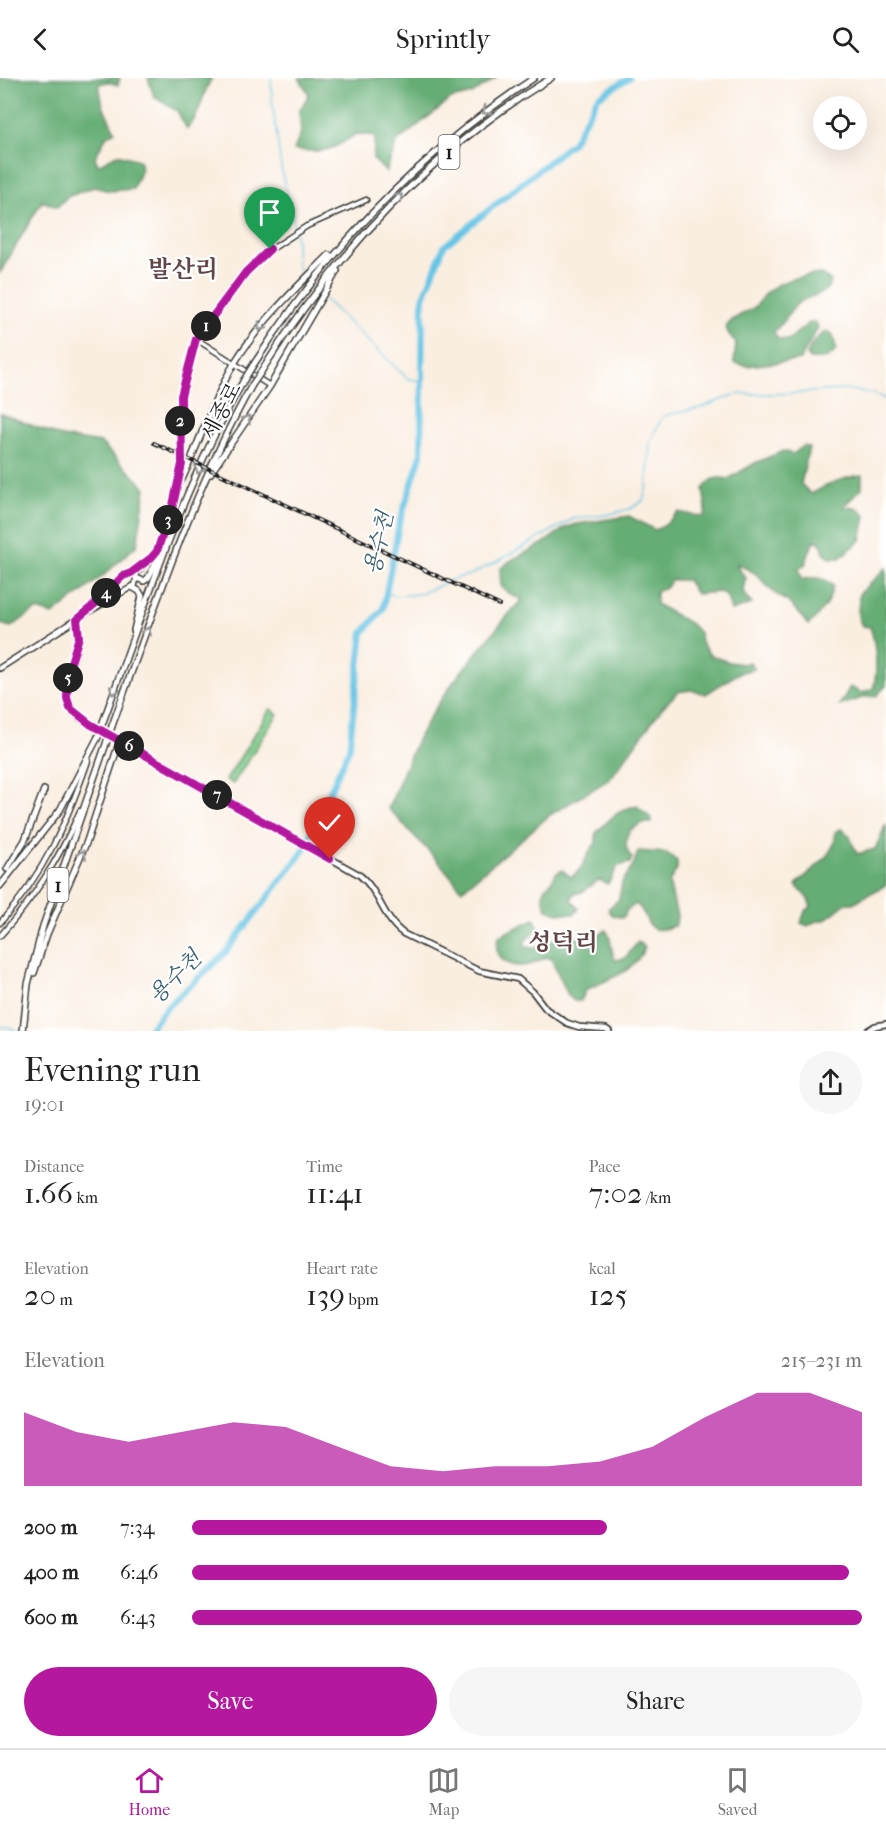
<!DOCTYPE html>
<meta charset="utf-8">
<style>
:root{--surface:#fff;--page:#f6f6f6;--text:#222;--muted:#767676;--line:#e0e0e0;--accent:#b5179e}
body{margin:0;font-family:"IM FELL French Canon","Noto Serif KR",serif;background:var(--page);color:var(--text);height:100vh;display:flex;flex-direction:column;font-size:22px;white-space:nowrap}
*{box-sizing:border-box;margin:0}
p{font-size:20px;color:var(--muted)}
.icon{flex:none;width:33px;height:33px;fill:none;stroke:currentColor;stroke-width:2;stroke-linecap:round;stroke-linejoin:round}
.map{position:relative;height:953px;overflow:hidden}
.drawer{display:flex;flex-direction:column;background:var(--surface);flex:1}
.drawer>*{flex:none}
.controls{position:absolute;left:813px;top:18px;display:grid;gap:12px}
.controls a{display:grid;place-items:center;width:54px;height:54px;border-radius:50%;background:var(--surface);box-shadow:0 6px 24px #0002;font-size:30px}
.pin{position:absolute;display:grid;place-items:center;width:51px;height:51px;color:#fff;margin:-62px -26px;border-radius:50% 50% 50% 0;rotate:-45deg;box-shadow:0 0 6px #0007}
.pin .icon{rotate:45deg}
.km{position:absolute;width:30px;height:30px;margin:-15px;border-radius:50%;background:#222;color:#fff;font-size:16px;line-height:30px;text-align:center}
.round{display:grid;place-items:center;flex:none;width:63px;height:63px;border-radius:32px;background:var(--page)}
.summary{display:flex;align-items:center;justify-content:space-between;height:102px;padding:0 24px}
h1{font-size:33px;font-weight:600;line-height:45px}
.metrics{display:grid;grid-template-columns:repeat(3,1fr);gap:9px;height:102px;padding:6px 24px}
.metrics div{display:grid;align-content:center}
.metrics b{font-size:30px;font-weight:600}
.metrics small{font-size:16px;font-weight:400}
.metrics p{font-size:16px}
.chart{height:168px;padding:12px 24px}
.chart p{display:flex;justify-content:space-between}
.chart svg{width:100%;height:108px;margin-top:6px;fill:var(--accent);opacity:.7}
.cta{display:flex;gap:12px;margin-top:auto;padding:12px 24px}
.cta a{flex:1;height:69px;border-radius:36px;background:var(--accent);color:#fff;font-size:24px;font-weight:600;line-height:69px;text-align:center}
.cta a+a{background:var(--page);color:var(--text)}
ul{padding:0 24px;list-style:none;font-size:20px}
li{display:grid;grid-template-columns:96px 72px 1fr;align-items:center;height:45px}
li i{height:15px;border-radius:8px;background:var(--accent)}
header{display:flex;justify-content:space-between;align-items:center;height:78px;padding:0 24px;background:var(--surface);font-size:27px;font-weight:600}
.menu{display:flex;justify-content:space-around;align-items:center;height:84px;border-top:2px solid var(--line);background:var(--surface);font-size:16px;color:var(--muted)}
.menu a{display:grid;justify-items:center;gap:3px}
.menu .selected{color:var(--accent)}
.map>svg:first-child{display:block}
</style>
<header><svg class="icon" aria-label="back" viewBox="0 0 24 24"><path d="M15 5l-7 7 7 7"/></svg>Sprintly<svg class="icon" aria-label="search" viewBox="0 0 24 24"><circle cx="10" cy="10" r="6"/><path d="M15 15l6 6"/></svg></header>
<div class="map">
<svg width="886" height="953" viewBox="0 0 886 953">
<rect width="100%" height="100%" fill="#fff"/>
<filter id="ink" filterUnits="userSpaceOnUse"><feTurbulence type="fractalNoise" baseFrequency=".0167" numOctaves="2"/><feDisplacementMap in="SourceGraphic" scale="12" xChannelSelector="R" yChannelSelector="G"/><feConvolveMatrix kernelMatrix="1 2 1 2 8 2 1 2 1" color-interpolation-filters="sRGB"/></filter>
<filter id="wash" filterUnits="userSpaceOnUse"><feTurbulence type="fractalNoise" baseFrequency=".008" numOctaves="4" result="noise"/><feDisplacementMap in="SourceGraphic" scale="24" xChannelSelector="R" yChannelSelector="G"/><feGaussianBlur stdDeviation="1.35" result="paint"/><feColorMatrix in="noise" values="0 0 0 0 0 0 0 0 0 0 0 0 0 0 0 0 0 1.4 0 .05"/><feComposite in="paint" operator="in"/></filter>
<g filter="url(#wash)">
<rect width="100%" height="100%" fill="#faeee0"/>
<path fill="#7cc988" stroke="#4c7252" stroke-width="1.5" d="M270 631 278 636 233 706 226 702Z"/>
<path fill="#65ad74" stroke="#406448" stroke-width="1.5" d="M0 0H120L118 7 108 4 99 6 103 28 115 53 106 59 95 79 98 87 118 76 139 82 141 91 133 111 109 113 94 109 67 119 57 129 42 123 0 195Z
M148 0H212C201 16 202 36 187 51L177 33 154 19Z
M299 0H496L472 16 451 21 397 64 386 94 373 81 375 58 356 56C333 73 323 75 294 72L301 54 299 34 309 16Z
M821 196 831 203C827 219 806 217 796 227 789 236 782 246 774 254L778 261 788 262 809 245 816 244 818 250 800 282 747 288 734 285 736 265 728 255 726 249C731 240 744 236 753 230 758 227 760 221 765 216 780 201 801 198 821 196Z
M826 253C836 257 834 263 836 272 829 282 822 282 810 281L807 277C810 267 817 259 826 253Z
M0 335 62 359 101 365 146 410 137 467 103 498 53 537 36 532 11 549 0 546Z
M803 368 809 370 801 406 811 416C827 407 843 399 862 397V410L844 428 859 431 866 438 861 462 840 480H830L824 474 821 465 814 462 805 487 799 491 802 502C813 498 824 499 833 508 831 513 831 519 828 523 826 528 812 545 808 547L797 533 787 523 774 515 755 495 737 486V489L746 500C741 513 743 517 752 526L731 533 727 519 720 514 696 516 687 502H671L668 508 656 514V526L691 546 700 556 701 565 710 577 729 584 743 586 750 584 754 591 739 595 706 616 691 612 678 614 662 630 610 701 550 737 462 812 437 782 388 730C398 708 407 684 417 662 442 612 486 563 522 521L513 518 501 509 500 491 510 483 542 466 565 450 577 446 629 438 655 452 665 447 678 434 704 439 706 431 703 411C711 401 715 398 728 401L755 385 783 373 793 376Z
M886 490V608L876 618 865 619 839 628 850 609 861 615 873 611C878 596 876 565 870 549L862 548 858 539 859 516Z
M637 728 651 740V745H642L630 752C625 764 624 770 632 780L630 785 618 788 608 806 599 802 582 814 574 816 571 821 579 831 574 836 558 835 547 831C537 807 549 813 556 795L562 792 571 799C584 792 586 775 596 765V755C609 742 619 730 637 728Z
M886 746V807L853 825H846L825 842 816 843 808 848 801 845 805 833 811 829 808 821 796 807C810 792 838 776 835 754L841 751 849 757 857 776 875 771Z
M638 773 667 775 677 783V791L669 804 677 838 676 847C640 862 652 836 636 826L626 833 625 837 622 840 612 837 608 831 619 821 622 804 633 788Z
M534 841 539 849 525 863 524 868C539 874 551 864 563 854L575 859 596 860 599 856 606 852C613 862 610 872 615 882L625 880 638 864 645 869C634 896 609 900 586 912L581 923H574L568 917 551 881 547 879C541 882 535 885 528 887 506 891 491 880 499 858Z"/>
<g fill="none" stroke-linecap="round" stroke-linejoin="round">
<path stroke="#66c5e5" stroke-width="1.5" d="M271 0 272 22 282 96 292 134 295 152 297 186 302 202
M305 205 320 218
M324 221 408 301 423 303
M385 515 398 518 419 516 454 501 472 496 498 483 573 441 606 437 630 431 643 423 647 408 650 364 661 341 666 337 700 330 734 317 742 316C761 316 780 316 799 315 831 313 855 307 886 321
M0 948 18 953"/>
<path stroke="#66c5e5" stroke-width="6" d="M148 953 165 931 225 875 302 775 349 671 363 555 383 531 399 446 421 377 423 221 444 168 572 65 598 19 629 0"/>
</g>
</g>
<g filter="url(#ink)">
<g fill="none" stroke-linecap="round" stroke-linejoin="round">
<defs>
<path id="minor" d="M196 261 270 308
M83 536 123 498 141 488
M77 541 135 507 137 495 157 473 173 427 182 386 180 347 181 318 196 261 246 194 261 178 307 148 366 122
M0 845C45 794 66 746 88 683
M0 858C35 819 59 781 80 733"/>
<path id="major" d="M0 590 77 541C78 547 80 554 79 560 74 588 53 616 80 640L358 796C379 811 382 841 404 856L479 893 518 901 533 914 546 931 567 945 579 949 606 951 609 953
M867 953 875 948 886 946"/>
<path id="highway" d="M252 289C327 172 418 76 534 0
M261 294C334 177 432 72 551 0
M210 396 270 308 337 193
M177 408 184 397C201 360 214 319 235 284 260 244 296 210 329 177
M136 500 144 503 148 500 167 464
M132 509 139 513 142 518 134 552
M103 644C145 529 182 408 244 302
M112 648C154 533 192 414 252 307
M7 791 25 762 44 712
M0 808 60 732 98 659
M34 895 47 856 87 763 120 662
M23 953 28 906 43 848 107 663"/>
</defs>
<use href="#minor" stroke="#3d3c39" stroke-width="7"/>
<use href="#major" stroke="#3d3c39" stroke-width="8"/>
<use href="#highway" stroke="#3d3c39" stroke-width="8"/>
<use href="#minor" stroke="#fff" stroke-width="4"/>
<use href="#major" stroke="#fff" stroke-width="4.5"/>
<use href="#highway" stroke="#fff" stroke-width="5"/>
<defs>
<path id="rail" d="M154 365 499 527"/>
</defs>
<use href="#rail" stroke="#1c1c1c" stroke-width="4"/>
<use href="#rail" stroke="#fff" stroke-width="1.5" stroke-dasharray="4.5" stroke-linecap="butt"/>
<defs>
<path id="highway-bridge" d="M244 302 252 289
M252 307 261 294
M98 659 103 644
M107 663 112 648"/>
</defs>
<use href="#highway-bridge" stroke="#3d3c39" stroke-width="8" stroke-linecap="butt"/>
<use href="#highway-bridge" stroke="#fff" stroke-width="5"/>
</g>
<defs><path id="oneway-chevron" d="M-2-3.5L2.5 0L-2 3.5" fill="none" stroke-width="1.6" stroke-linecap="round" stroke-linejoin="round" transform="scale(1.5)"/></defs>
<g stroke="#999">
<use href="#oneway-chevron" transform="translate(486 33) rotate(143)"/>
<use href="#oneway-chevron" transform="translate(399 119) rotate(-44)"/>
<use href="#oneway-chevron" transform="translate(261 249) rotate(130)"/>
<use href="#oneway-chevron" transform="translate(247 341) rotate(-55)"/>
<use href="#oneway-chevron" transform="translate(199 392) rotate(113)"/>
<use href="#oneway-chevron" transform="translate(147 553) rotate(-70)"/>
<use href="#oneway-chevron" transform="translate(114 613) rotate(110)"/>
<use href="#oneway-chevron" transform="translate(82 776) rotate(-67)"/>
</g>
</g>
<g fill="none" stroke-linecap="round" stroke-linejoin="round" filter="url(#ink)">
<defs>
<path id="route" d="M270 171 246 194 196 261 181 318 182 386 173 427 157 473 151 480 131 495 123 498 95 526 77 541 79 559 68 594 67 620 70 630 90 646 330 781"/>
</defs>
<use href="#route" stroke="#fff" stroke-width="12"/>
<use href="#route" stroke="#b5179e" stroke-width="8"/>
</g>
<g text-anchor="middle" dominant-baseline="central" stroke-width="4.5" stroke-linejoin="round" paint-order="stroke">
<g fill="#fff" stroke="#606060" stroke-width="1.5">
<rect x="438.5" y="57" width="21" height="34" rx="4.5"/>
<rect x="47.5" y="790" width="21" height="34" rx="4.5"/>
</g>
<g font-size="20" font-weight="bold" fill="#1c1c1c">
<text x="449" y="74">1</text>
<text x="58" y="807">1</text>
</g>
<g font-size="21" fill="#1c1c1c" stroke="#fff">
<text transform="translate(221 333) rotate(-62)">세종로</text>
</g>
<g font-size="22" font-style="italic" fill="#3a606c" stroke="#fff">
<text transform="translate(379 465) rotate(-77)">용수천</text>
<text transform="translate(175 899) rotate(-45)">용수천</text>
</g>
<g font-size="24" font-weight="bold" fill="#624645" stroke="#fff">
<text x="183" y="191">발산리</text>
<text x="563" y="864">성덕리</text>
</g>
</g>
</svg>
<div class="controls">
<a><svg class="icon" aria-label="locate" viewBox="0 0 24 24"><circle cx="12" cy="12" r="6"/><path d="M12 2v4M12 18v4M2 12h4M18 12h4"/></svg></a>
</div>
<div class="pin" style="left:270px;top:171px;background:#1e9e55"><svg class="icon" aria-label="arrive" viewBox="0 0 24 24"><path d="M6 21V4h12l-3 4 3 4H6"/></svg></div>
<div class="pin" style="left:330px;top:781px;background:#d93025"><svg class="icon" aria-label="check" viewBox="0 0 24 24"><path d="M5 12l5 5 9-10"/></svg></div>
<b class="km" style="left:206px;top:248px">1</b>
<b class="km" style="left:180px;top:343px">2</b>
<b class="km" style="left:168px;top:442px">3</b>
<b class="km" style="left:106px;top:515px">4</b>
<b class="km" style="left:68px;top:600px">5</b>
<b class="km" style="left:129px;top:668px">6</b>
<b class="km" style="left:217px;top:717px">7</b>
</div>
<section class="drawer">
<div class="summary"><div><h1>Evening run</h1><p>19:01</p></div><a class="round"><svg class="icon" aria-label="share" viewBox="0 0 24 24"><path d="M12 15V3M7 8l5-5 5 5M5 13v7h14v-7"/></svg></a></div>
<div class="metrics">
<div><p>Distance</p><b>1.66<small> km</small></b></div>
<div><p>Time</p><b>11:41</b></div>
<div><p>Pace</p><b>7:02<small> /km</small></b></div>
</div>
<div class="metrics">
<div><p>Elevation</p><b>20<small> m</small></b></div>
<div><p>Heart rate</p><b>139<small> bpm</small></b></div>
<div><p>kcal</p><b>125</b></div>
</div>
<div class="chart"><p><span>Elevation</span>215–231 m</p>
<svg viewBox="0 0 160 44" preserveAspectRatio="none"><path d="M0 44V14L10 22L20 26L30 22L40 18L50 20L60 28L70 36L80 38L90 36L100 36L110 34L120 28L130 16L140 6L150 6L160 14V44z"/></svg>
</div>
<ul>
<li><b>200 m</b>7:34<i style="width:62%"></i></li>
<li><b>400 m</b>6:46<i style="width:98%"></i></li>
<li><b>600 m</b>6:43<i style="width:100%"></i></li>
</ul>
<div class="cta"><a>Save</a><a>Share</a></div>
</section>
<nav class="menu">
<a class="selected"><svg class="icon" aria-label="home" viewBox="0 0 24 24"><path d="M3 11l9-7 9 7M6 9v11h12V9"/></svg>Home</a>
<a><svg class="icon" aria-label="map" viewBox="0 0 24 24"><path d="M3 6l6-2 6 2 6-2v14l-6 2-6-2-6 2zM9 4v14M15 6v14"/></svg>Map</a>
<a><svg class="icon" aria-label="saved" viewBox="0 0 24 24"><path d="M7 4h10v16l-5-4-5 4z"/></svg>Saved</a>
</nav>
